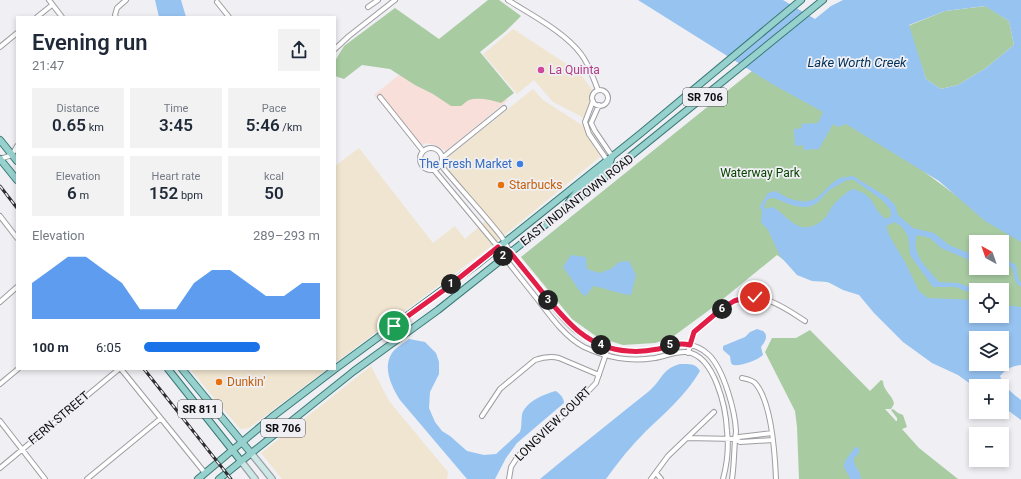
<!DOCTYPE html>
<meta charset="utf-8">
<style>
:root{--surface:#fff;--page:#f2f2f3;--text:#1f2937;--muted:#747a83;--accent:#1a73e8}
body{margin:0;font-family:Roboto,sans-serif;background:var(--page);color:var(--text);height:100vh;display:flex;flex-direction:column;font-size:15px;white-space:nowrap}
*{box-sizing:border-box;margin:0}
p{font-size:13px;color:var(--muted)}
.icon{flex:none;width:22px;height:22px;fill:none;stroke:currentColor;stroke-width:2;stroke-linecap:round;stroke-linejoin:round}
.map{position:relative;flex:1;overflow:hidden}
.panel{position:absolute;left:16px;top:16px;width:320px;height:354px;display:flex;flex-direction:column;background:var(--surface);border-radius:0px;box-shadow:0 2px 6px #0003}
.panel>*{flex:none}
.needle{width:26px;rotate:320deg}
.buttons{position:absolute;left:969px;top:235px;display:grid;gap:8px}
.buttons a{display:grid;place-items:center;width:40px;height:40px;border-radius:0px;background:var(--surface);box-shadow:0 2px 6px #0003;font-size:20px}
.pin{position:absolute;display:grid;place-items:center;width:34px;height:34px;color:#fff;margin:-17px;border:2px solid #fff;border-radius:50%;box-shadow:0 1px 4px #0007}
.km{position:absolute;width:20px;height:20px;margin:-10px;border-radius:50%;background:#222;color:#fff;font-size:11px;line-height:20px;text-align:center}
.round{display:grid;place-items:center;flex:none;width:42px;height:42px;border-radius:0px;background:var(--page)}
.head{display:flex;align-items:center;justify-content:space-between;height:68px;padding:0 16px}
h1{font-size:22px;font-weight:600;line-height:30px}
.metrics{display:grid;grid-template-columns:repeat(3,1fr);gap:6px;height:68px;padding:4px 16px}
.metrics div{display:grid;align-content:center;border-radius:0px;background:var(--page);text-align:center}
.metrics b{font-size:17px;font-weight:600}
.metrics small{font-size:11px;font-weight:400}
.metrics p{font-size:11px}
.chart{height:112px;padding:8px 16px}
.chart p{display:flex;justify-content:space-between}
.chart svg{width:100%;height:72px;margin-top:4px;fill:var(--accent);opacity:.7}
ul{padding:0 16px;list-style:none;font-size:13px}
li{display:grid;grid-template-columns:64px 48px 1fr;align-items:center;height:30px}
li i{height:10px;border-radius:5px;background:var(--accent)}
.map>svg:first-child{display:block}
</style>
<div class="map">
<svg width="1021" height="479" viewBox="0 0 1021 479">
<rect width="100%" height="100%" fill="#efeff4"/>
<path fill="#f0e5d0" d="M513 29 579 72 595 94 584 118 553 102 534 80 517 94 483 54Z
M533 89 543 100 585 127 601 156 485 251 335 363V166L359 148 433 243 455 226 465 239 489 218 445 167 447 158Z
M371 366 389 401 448 472 447 479H282L261 453Z
M190 369H327L249 428 240 429Z"/>
<path fill="#f9dfd9" d="M404 71 508 100 446 151 435 145 426 143 418 148 374 95Z"/>
<path fill="#a8cba2" fill-rule="evenodd" d="M488 0H499L521 16 506 31 480 52 514 93 501 103C492 100 477 97 469 100 466 101 463 105 461 106H451L433 94 415 85 390 69 362 65 344 79 335 76V61L344 46 395 8 439 39Z
M986 6 1009 21 1014 45 986 68 958 85 941 89 926 79 908 26 945 11Z
M752 71 895 150 985 217 1021 238V338H976L857 291 817 279 796 269 777 255 712 308 671 338 655 343 623 345 597 337 572 319 521 257ZM976 242H1002V268H976ZM976 290H1002V316H976Z
M810 330 870 391 881 380 883 381C883 391 893 395 894 404L891 409H885L896 421H897V418L891 410 893 409 898 413 903 415 907 427 902 429 919 448 958 479H799L797 427 795 411 765 352 772 338H796Z"/>
<path fill="#97c3f1" fill-rule="evenodd" d="M155 0H181L186 17H159Z
M638 0H783L815 19 831 6 843 0H1021V242L985 221 939 181 846 124 838 127 833 124 819 149 804 150 803 145 795 146 794 129 802 128 801 124 818 123 823 112 772 84ZM985 6 1009 21 1014 45 986 68 958 85 941 89 926 79 909 25 945 11Z
M853 176 887 197 895 205 898 215 913 228 934 233 949 245 973 255 976 258V268L967 259 941 248 930 238 917 235C911 256 927 267 939 282L958 283 967 286 988 290H976V293L965 291 956 287H933L910 255 908 236 902 227 895 222 886 226 890 237 905 262 919 291 928 298 976 300V316H1002V305L1021 307V365C1012 366 1006 369 1000 376 1004 387 1012 393 1021 400V420L1002 406V386H976V388L958 375 932 363 903 342 874 313 859 295 843 290 828 282 812 281 797 275 780 256 768 230 761 222 762 212 760 206 768 193 776 191C787 199 807 207 819 196 826 190 830 184 838 179 842 177 848 177 853 176ZM847 180H854L882 200 890 209 891 216 887 219C872 212 877 194 852 189 844 194 837 200 831 208 829 212 827 216 824 219 819 224 809 229 801 227 791 224 783 213 773 207L764 209C767 193 773 198 784 202 790 205 799 207 805 207 820 206 821 196 831 189 836 186 842 183 847 180ZM976 338H1002V364H976Z
M571 255 586 257 587 269 599 273 611 269 619 262 629 261 636 275 631 295C618 294 606 288 593 286L586 296 582 294 563 267Z
M1009 261 1016 265 1018 278 1021 283V287C1010 279 1017 273 1010 266H1006L1005 271 999 275 979 271 976 268H1002V262Z
M757 329 763 331C769 336 765 342 761 347L763 355C756 361 742 366 733 365L731 363 730 356 723 350V346L745 337 750 332Z
M409 339 425 342 436 353 439 362V374L430 392 429 408 435 422 442 431 450 436 467 451 484 455 496 454 520 432C522 426 521 421 522 415 525 402 544 394 556 391 560 394 564 398 564 403L517 443 506 458 495 479H467L400 400C392 387 382 368 392 353 395 348 404 343 409 339Z
M680 364C688 364 696 363 700 371 686 395 665 413 646 431 631 446 618 462 606 479H540C576 449 612 421 648 392 662 381 661 369 680 364Z
M855 447 859 448V453L854 458C853 467 861 470 861 479H850C849 474 845 471 844 467 842 462 852 453 855 447Z"/>
<g fill="none" stroke-linecap="round" stroke-linejoin="round">
<defs>
<path id="minor" d="M49 0 62 17
M508 0C531 15 565 32 581 54 589 64 593 78 598 90
M217 2 229 17
M368 7 378 0
M37 17 52 5
M116 17 115 15 117 8 126 0
M0 47 17 33
M335 49 349 36 395 0
M592 98a8 8 0 1 1 16 0a8 8 0 1 1-16 0Z
M380 97 423 151
M593 101 585 122 589 134 607 160
M599 105 591 123 595 131 612 156
M420 159a11 11 0 1 1 22 0a11 11 0 1 1-22 0Z
M442 158 504 108
M0 159 12 155 17 146
M441 164 444 169C463 192 483 213 501 236 505 241 507 247 510 252 519 264 529 276 538 287 550 302 561 319 576 331 599 349 630 355 659 349 668 347 675 342 685 344 694 345 703 349 709 355 724 370 735 411 736 431 736 434 735 437 735 440 734 453 734 466 732 479
M434 170 498 247 504 257C515 271 527 286 538 300 551 317 565 337 584 347 608 358 629 362 655 358 666 356 676 351 687 352 715 356 726 408 727 431 729 447 727 464 723 479
M0 216 17 238
M0 302 17 287
M688 353 694 332 699 327C710 318 721 307 734 301 759 289 785 308 805 321
M121 369 205 473
M742 378C747 379 753 380 756 384 772 404 775 455 776 479
M0 384 18 369
M482 416 500 389 535 360C544 357 551 356 559 358L599 375
M0 421 45 479
M687 438 735 439 739 437 772 433
M735 439 740 442 773 440
M0 468 119 369
M656 473 661 479
M87 479 160 419
M509 479 511 467 518 456 575 405 596 383 608 348
M651 479 668 456 714 412"/>
<path id="secondary" d="M251 453 272 479
M241 461 255 479"/>
<path id="primary" d="M0 140 17 161
M0 159 17 180
M566 207C574 191 591 180 606 169L609 165 612 156
M168 369 241 461
M182 369 251 453
M335 369 479 263 640 134 801 0
M198 479 272 417 335 369
M219 479 354 371 438 310 564 210 823 0"/>
</defs>
<use href="#minor" stroke="#9d9da2" stroke-width="6"/>
<use href="#secondary" stroke="#9d9da2" stroke-width="8"/>
<use href="#primary" stroke="#3a7976" stroke-width="8"/>
<use href="#minor" stroke="#fff" stroke-width="4"/>
<use href="#secondary" stroke="#cbe8e6" stroke-width="5.5"/>
<use href="#primary" stroke="#97d1ce" stroke-width="6"/>
<defs>
<path id="rail" d="M0 186 17 208
M144 369 231 479"/>
</defs>
<use href="#rail" stroke="#2e2e30" stroke-width="3"/>
<use href="#rail" stroke="#efeff4" stroke-width="1.5" stroke-dasharray="4.5" stroke-linecap="butt"/>
</g>
<g fill="none" stroke-linecap="round" stroke-linejoin="round">
<defs>
<path id="route" d="M394 326 444 290 498 247 504 257 510 252C521 266 532 279 543 293 566 321 588 349 628 351 637 352 648 351 658 349 670 346 678 342 690 345L694 332 720 310 734 301 744 298 755 297"/>
</defs>
<use href="#route" stroke="#fff" stroke-width="8"/>
<use href="#route" stroke="#e11d48" stroke-width="5"/>
</g>
<circle fill="#d1479c" stroke="#efeff4" stroke-width="1.5" cx="541" cy="70" r="4"/>
<circle fill="#3f7fe0" stroke="#efeff4" stroke-width="1.5" cx="520" cy="164" r="4"/>
<g fill="#e8710a" stroke="#efeff4" stroke-width="1.5">
<circle cx="501" cy="185" r="4"/>
<circle cx="219" cy="382" r="4"/>
</g>
<g text-anchor="middle" dominant-baseline="central" stroke-width="3.5" stroke-linejoin="round" paint-order="stroke">
<g fill="#efeff4" stroke="#525254" stroke-width="1">
<rect x="683" y="88" width="44" height="18" rx="3"/>
<rect x="178" y="400" width="44" height="18" rx="3"/>
<rect x="261" y="419" width="44" height="18" rx="3"/>
</g>
<g font-size="11" font-weight="bold" fill="#0e0e10">
<text x="705" y="97">SR 706</text>
<text x="200" y="409">SR 811</text>
<text x="283" y="428">SR 706</text>
</g>
<g font-size="12" fill="#b23c85" stroke="#efeff4" text-anchor="start">
<text x="549" y="70">La Quinta</text>
</g>
<g font-size="12" fill="#366cbe" stroke="#efeff4" text-anchor="end">
<text x="512" y="164">The Fresh Market</text>
</g>
<g font-size="12" fill="#094401" stroke="#efeff4">
<text x="760" y="173">Waterway Park</text>
</g>
<g font-size="12" fill="#c56008" stroke="#efeff4" text-anchor="start">
<text x="509" y="185">Starbucks</text>
<text x="227" y="382">Dunkin'</text>
</g>
<g font-size="12" fill="#0e0e10" stroke="#efeff4">
<text transform="translate(577 200) rotate(-38)">EAST INDIANTOWN ROAD</text>
<text transform="translate(59 418) rotate(-40)">FERN STREET</text>
<text transform="translate(553 424) rotate(-44)">LONGVIEW COURT</text>
</g>
<g font-size="13" font-style="italic" fill="#00315a" stroke="#efeff4">
<text x="857" y="62">Lake Worth Creek</text>
</g>
</g>
</svg>
<div class="buttons">
<a><svg class="needle" viewBox="-14 -14 28 28"><path d="M0-13l5 13h-10z" fill="#e53935"/><path d="M0 13l5-13h-10z" fill="#747a83"/></svg></a>
<a><svg class="icon" aria-label="locate" viewBox="0 0 24 24"><circle cx="12" cy="12" r="6"/><path d="M12 2v4M12 18v4M2 12h4M18 12h4"/></svg></a>
<a><svg class="icon" aria-label="layers" viewBox="0 0 24 24"><path d="M12 4l9 5-9 5-9-5zM3 14l9 5 9-5"/></svg></a>
<a>+</a>
<a>−</a>
</div>
<div class="pin" style="left:394px;top:326px;background:#1e9e55"><svg class="icon" aria-label="arrive" viewBox="0 0 24 24"><path d="M6 21V4h12l-3 4 3 4H6"/></svg></div>
<div class="pin" style="left:755px;top:297px;background:#d93025"><svg class="icon" aria-label="check" viewBox="0 0 24 24"><path d="M5 12l5 5 9-10"/></svg></div>
<b class="km" style="left:451px;top:284px">1</b>
<b class="km" style="left:503px;top:256px">2</b>
<b class="km" style="left:548px;top:300px">3</b>
<b class="km" style="left:601px;top:345px">4</b>
<b class="km" style="left:670px;top:345px">5</b>
<b class="km" style="left:722px;top:309px">6</b>
<section class="panel">
<div class="head"><div><h1>Evening run</h1><p>21:47</p></div><a class="round"><svg class="icon" aria-label="share" viewBox="0 0 24 24"><path d="M12 15V3M7 8l5-5 5 5M5 13v7h14v-7"/></svg></a></div>
<div class="metrics">
<div><p>Distance</p><b>0.65<small> km</small></b></div>
<div><p>Time</p><b>3:45</b></div>
<div><p>Pace</p><b>5:46<small> /km</small></b></div>
</div>
<div class="metrics">
<div><p>Elevation</p><b>6<small> m</small></b></div>
<div><p>Heart rate</p><b>152<small> bpm</small></b></div>
<div><p>kcal</p><b>50</b></div>
</div>
<div class="chart"><p><span>Elevation</span>289–293 m</p>
<svg viewBox="0 0 160 44" preserveAspectRatio="none"><path d="M0 44V22L10 14L20 6L30 6L40 14L50 22L60 38L70 38L80 38L90 22L100 14L110 14L120 22L130 30L140 30L150 22L160 22V44z"/></svg>
</div>
<ul>
<li><b>100 m</b>6:05<i style="width:66%"></i></li>
</ul>
</section>
</div>
